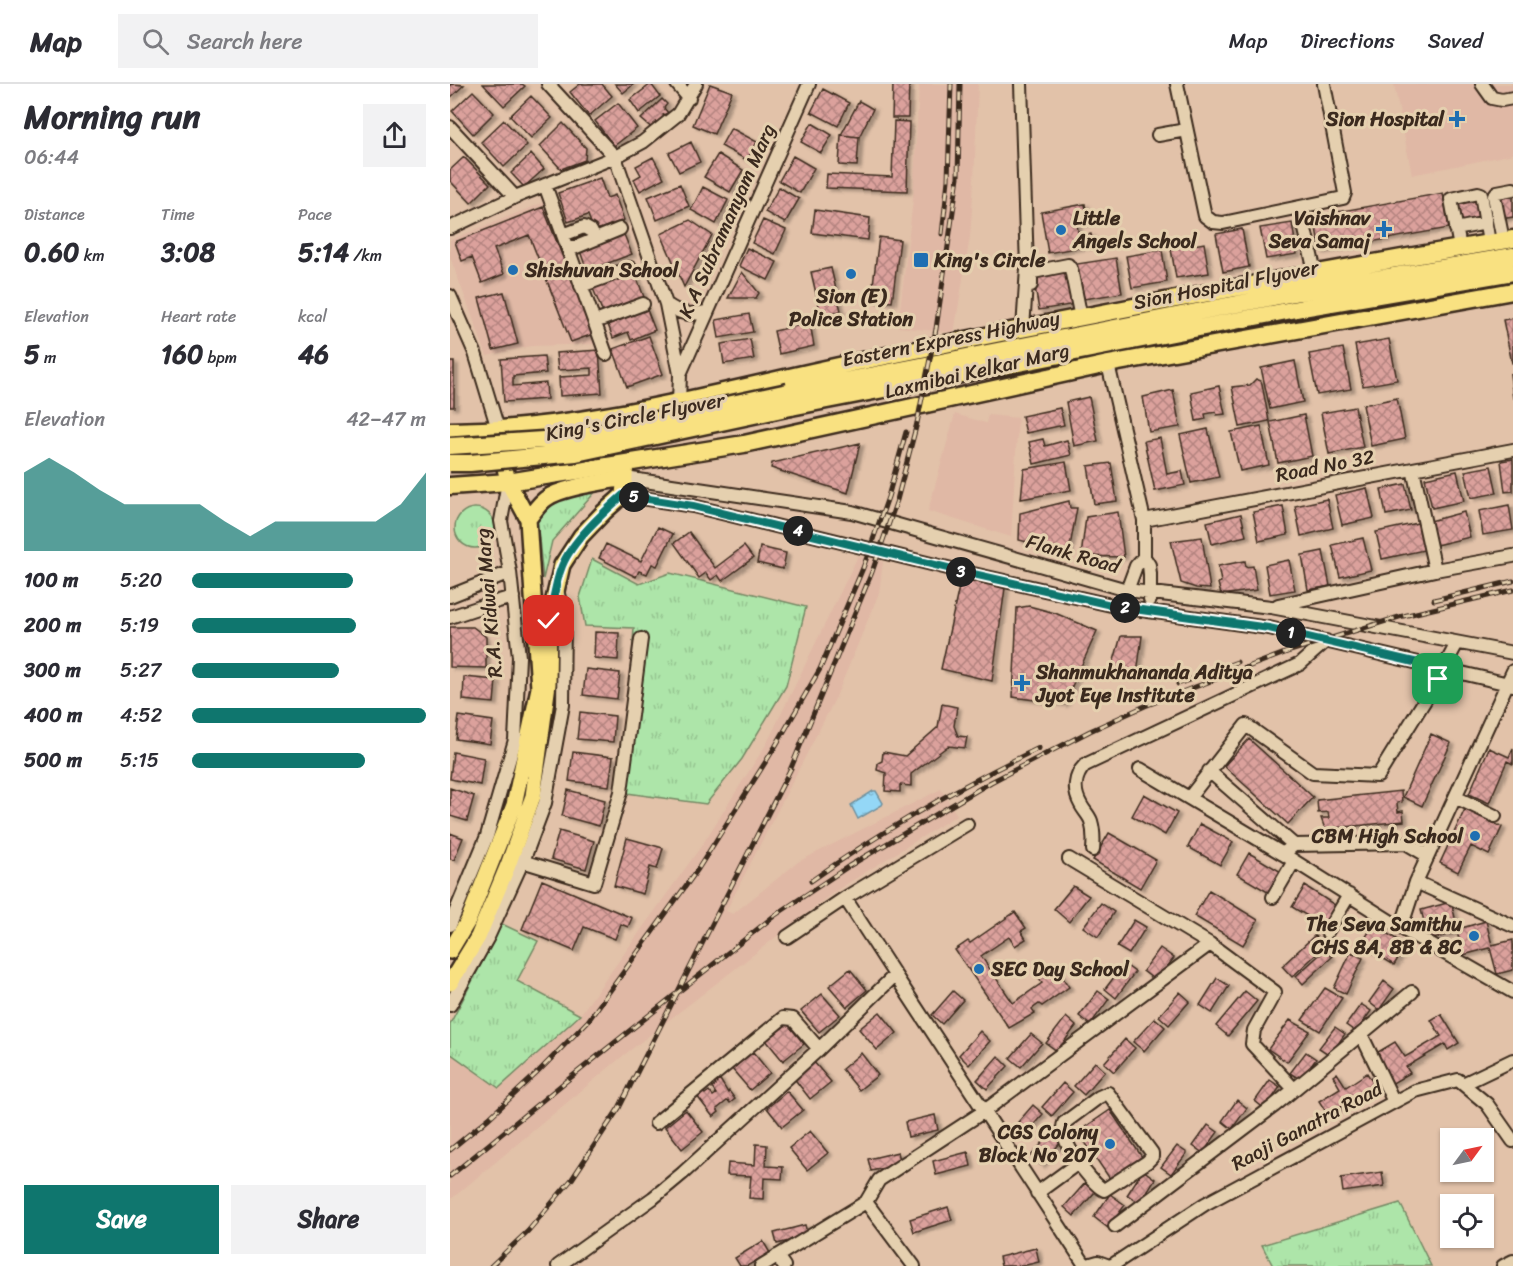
<!DOCTYPE html>
<meta charset="utf-8">
<style>
:root{--surface:#fff;--page:#f2f2f3;--text:#2b2b33;--muted:#7c7c81;--line:#e1e1e2;--accent:#0f766e}
body{margin:0;font-family:Sriracha,sans-serif;background:var(--page);color:var(--text);height:100vh;display:flex;flex-direction:column;font-size:22px;white-space:nowrap}
*{box-sizing:border-box;margin:0}
p{font-size:20px;color:var(--muted)}
.icon{flex:none;width:33px;height:33px;fill:none;stroke:currentColor;stroke-width:2;stroke-linecap:round;stroke-linejoin:round}
.map{position:relative;flex:1;overflow:hidden}
.sheet{display:flex;flex-direction:column;background:var(--surface);width:450px}
.sheet>*{flex:none}
.needle{width:39px;rotate:57deg}
.buttons{position:absolute;left:990px;top:1044px;display:grid;gap:12px}
.buttons a{display:grid;place-items:center;width:54px;height:54px;border-radius:0px;background:var(--surface);box-shadow:0 2px 4px #0004;font-size:30px}
.pin{position:absolute;display:grid;place-items:center;width:51px;height:51px;color:#fff;margin:-26px;border-radius:12px;box-shadow:0 3px 9px #0006}
.km{position:absolute;width:30px;height:30px;margin:-15px;border-radius:50%;background:#222;color:#fff;font-size:16px;line-height:30px;text-align:center}
.round{display:grid;place-items:center;flex:none;width:63px;height:63px;border-radius:0px;background:var(--page)}
.head{display:flex;align-items:center;justify-content:space-between;height:102px;padding:0 24px}
h1{font-size:33px;font-weight:700;line-height:45px}
.metrics{display:grid;grid-template-columns:repeat(3,1fr);gap:9px;height:102px;padding:6px 24px}
.metrics div{display:grid;align-content:center}
.metrics b{font-size:26px;font-weight:700}
.metrics small{font-size:16px;font-weight:400}
.metrics p{font-size:16px}
.chart{height:168px;padding:12px 24px}
.chart p{display:flex;justify-content:space-between}
.chart svg{width:100%;height:108px;margin-top:6px;fill:var(--accent);opacity:.7}
.button{display:flex;gap:12px;margin-top:auto;padding:12px 24px}
.button a{flex:1;height:69px;border-radius:0px;background:var(--accent);color:#fff;font-size:24px;font-weight:700;line-height:69px;text-align:center}
.button a+a{background:var(--page);color:var(--text)}
ul{padding:0 24px;list-style:none;font-size:20px}
li{display:grid;grid-template-columns:96px 72px 1fr;align-items:center;height:45px}
li i{height:15px;border-radius:8px;background:var(--accent)}
header{display:flex;align-items:center;gap:36px;box-sizing:border-box;height:84px;padding:0 30px;background:var(--surface);border-bottom:2px solid var(--line)}
header strong{font-size:28px}
nav{display:flex;gap:33px;margin-inline-start:auto;font-size:21px}
.search{width:420px;height:54px;background:var(--page);display:flex;align-items:center;gap:15px;box-sizing:border-box;padding:0 21px;border-radius:0px;color:var(--muted);font-size:22px}
main{display:flex;flex:1;min-height:0}
.map>svg:first-child{display:block}
</style>
<header>
<strong>Map</strong>
<div class="search"><svg class="icon" aria-label="search" viewBox="0 0 24 24"><circle cx="10" cy="10" r="6"/><path d="M15 15l6 6"/></svg>Search here</div>
<nav><a>Map</a><a>Directions</a><a>Saved</a></nav>
</header>
<main>
<section class="sheet">
<div class="head"><div><h1>Morning run</h1><p>06:44</p></div><a class="round"><svg class="icon" aria-label="share" viewBox="0 0 24 24"><path d="M12 15V3M7 8l5-5 5 5M5 13v7h14v-7"/></svg></a></div>
<div class="metrics">
<div><p>Distance</p><b>0.60<small> km</small></b></div>
<div><p>Time</p><b>3:08</b></div>
<div><p>Pace</p><b>5:14<small> /km</small></b></div>
</div>
<div class="metrics">
<div><p>Elevation</p><b>5<small> m</small></b></div>
<div><p>Heart rate</p><b>160<small> bpm</small></b></div>
<div><p>kcal</p><b>46</b></div>
</div>
<div class="chart"><p><span>Elevation</span>42–47 m</p>
<svg viewBox="0 0 160 44" preserveAspectRatio="none"><path d="M0 44V12L10 6L20 12L30 19L40 25L50 25L60 25L70 25L80 32L90 38L100 32L110 32L120 32L130 32L140 32L150 25L160 12V44z"/></svg>
</div>
<ul>
<li><b>100 m</b>5:20<i style="width:69%"></i></li>
<li><b>200 m</b>5:19<i style="width:70%"></i></li>
<li><b>300 m</b>5:27<i style="width:63%"></i></li>
<li><b>400 m</b>4:52<i style="width:100%"></i></li>
<li><b>500 m</b>5:15<i style="width:74%"></i></li>
</ul>
<div class="button"><a>Save</a><a>Share</a></div>
</section>
<div class="map">
<svg width="1063" height="1182" viewBox="0 0 1063 1182">
<defs>
<pattern id="park-tufts" width="24" height="20" patternUnits="userSpaceOnUse" patternTransform="scale(1.5)"><rect width="24" height="20" fill="#ade5a9"/><path d="M3 7l-1-3M5 7V3M7 7l1-3M15 17l-1-3M17 17v-4M19 17l1-3" fill="none" stroke="#96c591"/></pattern>
<pattern id="water-ripples" width="26" height="14" patternUnits="userSpaceOnUse" patternTransform="scale(1.5)"><rect width="26" height="14" fill="#94d7f6"/><path d="M2 4q2-2 4 0t4 0M15 11q2-2 4 0t4 0" fill="none" stroke="#80b9d2"/></pattern>
<pattern id="building-cross-hatch" width="8" height="8" patternUnits="userSpaceOnUse" patternTransform="scale(1.5)"><rect width="8" height="8" fill="#dba19c"/><path d="M0 0l8 8M0 8l8-8" fill="none" stroke="#b3837f"/></pattern>
<filter id="shadow"><feDropShadow dx="4" dy="2.5" stdDeviation="1.5" flood-color="#0004"/></filter>
</defs>
<rect width="100%" height="100%" fill="#e2c2a9"/>
<filter id="ink" filterUnits="userSpaceOnUse"><feTurbulence type="fractalNoise" baseFrequency=".0167" numOctaves="2"/><feDisplacementMap in="SourceGraphic" scale="12" xChannelSelector="R" yChannelSelector="G"/><feConvolveMatrix kernelMatrix="1 2 1 2 8 2 1 2 1" color-interpolation-filters="sRGB"/></filter>
<g filter="url(#ink)">
<path fill="#e0b8a5" d="M469 0H528L524 97 520 153 504 249 448 243 463 116Z
M944 0H1063V70L962 91Z
M94 118 150 260 81 262 37 272 0 173V156Z
M505 330 536 339 538 331 568 334 561 453 478 427Z
M408 472 433 478 429 509 386 613 276 827 283 830 348 778 491 705 507 731 384 808 174 971 0 1116V969L49 1004 130 931 252 761 317 659Z"/>
<path fill="url(#park-tufts)" stroke="#748864" stroke-width="1.5" d="M147 406 102 457 93 495 87 435 107 411Z
M5 444a20 20 0 1 1 40 0a20 20 0 1 1-40 0Z
M142 475 189 500 220 489 356 523 336 602 292 675 256 720 177 709 173 694 184 544 135 542 130 513Z
M52 840 88 857 67 897 130 931 49 1004 0 969V940Z
M950 1119 981 1182H823L812 1161Z"/>
<path fill="url(#water-ripples)" stroke="#7092a0" stroke-width="1.5" d="M423 707H426L433 719 432 721 408 735 401 721Z"/>
<path fill="url(#building-cross-hatch)" stroke="#3b2a1e" stroke-width="1.5" filter="url(#shadow)" d="M0 0 14 1 0 14Z
M33 0H72L75 2 54 22Z
M130 0H152L162 12 139 32 120 8Z
M165 0H184L173 9Z
M201 0 210 12 189 29 180 16Z
M260 0 282 8 264 50 243 41Z
M443 0H459L458 34H442Z
M373 5 399 19 388 42 361 28Z
M23 7 44 29 23 50 2 27Z
M81 12 102 34 81 54 60 32Z
M212 15 217 20 214 24 218 29 213 31 217 34 203 45 191 35Z
M409 17 423 25 409 53 391 51Z
M168 19 187 44 164 62 145 37Z
M54 36 77 61 54 83 31 58Z
M444 37 459 38 457 107 376 104 377 90 442 93Z
M113 39 136 64 135 76 111 85 90 62Z
M362 39 382 51 371 69 351 58Z
M281 44 307 58 297 76 271 62Z
M391 51 409 53 407 82 389 81Z
M241 58 250 78 229 88 219 69Z
M81 70 94 85 74 103 61 89Z
M268 70 293 86 280 108 254 93Z
M343 72 364 84 350 109 329 97Z
M14 73 40 100 21 119 0 97V86Z
M203 73 214 94 190 107 184 95 191 91 186 82Z
M150 94 157 114 165 111 174 136 144 147 138 131 118 138 108 109Z
M230 100 239 122 207 136 198 113Z
M253 103 278 116 266 140 241 126Z
M329 103 349 115 335 139 315 128Z
M1063 108V133L1051 135 1047 111Z
M993 109 999 144 870 167 864 132Z
M1029 112 1034 137 1008 142 1003 116Z
M635 120 638 139 627 141 629 152 641 150 643 161 598 169 591 128Z
M93 123 143 250 121 258 79 151 44 165 54 190 32 199 22 173 12 177 5 158Z
M365 126 420 134 418 156 362 149Z
M240 136 262 151 234 203 211 150Z
M313 136 336 146 325 170 302 159Z
M842 139 847 170 816 175 810 144Z
M792 145 799 183 773 188 766 150Z
M173 148 182 170 137 187 129 164Z
M429 153 450 156 442 218 421 216Z
M754 159 759 189 726 194 721 165Z
M297 164 327 178 318 196 289 182Z
M712 166 717 198 682 204 676 172Z
M666 174 672 209 634 215 627 180Z
M381 184 391 227 371 231 361 188Z
M620 185 626 220 589 226 583 192Z
M184 186 194 213 153 229 142 202Z
M292 188 309 209 306 214H278Z
M54 208 68 260 43 266 29 214Z
M196 223 205 246 181 256 178 248 163 254 157 238Z
M299 230 303 248 269 254 266 236Z
M1063 234V279H1062L1053 236Z
M360 239 364 262 329 270 324 247Z
M199 252 213 290 177 303 163 265Z
M300 255 304 275 274 280 271 260Z
M939 255 947 296 913 302 905 261Z
M893 264 901 305 867 311 859 270Z
M149 266 152 309 110 312 109 293 142 291V284L108 286 106 269Z
M94 272 96 289 63 292V302L96 299 97 315 54 318 51 275Z
M845 277 853 318 820 325 811 284Z
M0 278H4V323H0Z
M1063 289V315L1060 290Z
M806 295 811 297 812 300 819 337 790 343 782 303 800 301Z
M769 302 775 330 767 331 766 328 755 330 756 335 746 337 741 308Z
M723 306 730 343 699 348 693 313Z
M639 313 648 357 624 362 616 318Z
M947 314 955 355 921 362 913 321Z
M905 323 913 363 879 370 871 329Z
M610 324 614 341 576 349 572 332Z
M854 331 862 372 828 379 820 338Z
M811 342 819 381 790 387 781 348Z
M758 345 769 393 741 399 730 351Z
M710 354 717 390 732 387 735 401 705 407 694 357Z
M593 355 595 362 617 356 621 371 584 380 579 358Z
M410 359 398 409 321 384 322 379Z
M1063 375V407L1055 408 1051 377Z
M616 378 621 406 571 415 574 385Z
M661 379 667 417 644 420 638 382Z
M1041 382 1047 409 1021 414 1015 387Z
M1007 387 1014 417 982 424 975 394Z
M955 400 961 426 936 431 931 405Z
M917 404 924 434 892 441 885 411Z
M877 415 883 444 851 452 845 422Z
M619 417 620 424H627L619 468 569 456 570 429Z
M1059 421 1063 446 1033 451 1029 427Z
M833 422 838 451 809 457 803 428Z
M668 428 674 473 631 472 636 433Z
M1014 428 1020 453 986 461 980 437Z
M791 430 796 452 762 460 757 438Z
M968 439 974 466 932 475 926 448Z
M208 443 223 450 207 482 202 480 197 490 189 487 186 493 149 474 156 460 191 477Z
M239 448 265 484 294 462 303 474 272 497 268 491 261 496 256 489 249 494 224 459Z
M752 453 760 505 746 504 731 499 721 457Z
M913 454 921 486 890 493 882 461Z
M310 463 336 469 333 485 307 479Z
M873 467 880 502 858 506 852 471Z
M839 476 845 506 820 510 815 481Z
M795 477 796 483 803 482 807 506 771 511 768 499 771 498 768 482Z
M511 494 555 504 542 597 491 585Z
M579 522 605 529 647 547 614 620 563 613 567 524Z
M0 543H23L36 553V584L0 583Z
M145 548 169 549 168 576 144 574Z
M671 552H692L687 590 661 587Z
M136 585 170 589 167 615 133 611Z
M14 593 46 596 44 619 13 616Z
M492 620 507 623 504 642 508 652 517 653 515 664 498 662 461 690V702L450 701V708L435 707 436 689 427 686 428 679 432 677 433 668 455 672 488 643Z
M130 628 165 632 163 658 127 655Z
M9 632 43 637 40 660 6 655Z
M981 650 1001 659 972 722 953 713Z
M799 655 863 713 838 740 774 682Z
M1039 664 1059 673 1063 664V680L1057 677 1039 719 1019 710Z
M3 668 34 674 30 701 0 695Z
M123 668 163 673 159 702 119 697Z
M0 704 24 712 17 737 0 732Z
M118 706 155 716 149 742 112 732Z
M951 707 952 718 947 719 948 728 953 727 954 737 875 745 871 734H879L878 728 868 729 867 716Z
M694 710 727 729 715 751 682 732Z
M1015 725 1052 743 1039 771 1021 762 1008 788 990 779Z
M750 740 783 758 770 781 738 763Z
M109 747 144 757 136 785 101 775Z
M0 749 13 754 4 776 0 775Z
M659 749 706 776 690 804 643 776Z
M177 754 213 764 207 785 200 783 193 810 164 802Z
M799 769 833 789 821 810 787 790Z
M92 796 182 834 178 843 171 840 165 855 134 843 124 867 72 845Z
M623 802 639 812 619 838 604 825Z
M855 802 888 823 876 843 842 823Z
M759 806 808 836 793 861 744 832Z
M1001 818 1008 845 1036 837 1042 861 1063 856V886L1047 890 1040 864 1013 871 1007 848 979 856 971 826Z
M651 819 664 828 648 853 633 843Z
M565 828 576 844 571 847 576 855 565 862 559 853 531 872 563 919 592 899 585 889 594 883 601 893 609 888 619 903 592 922 589 920 582 925 585 929 559 944 505 866 518 857 520 859Z
M684 836 696 843 679 870 667 863Z
M923 841 956 861 944 881 911 861Z
M865 851 875 862 842 893 832 882Z
M710 864 724 874 706 897 693 887Z
M875 866 882 873 853 900 846 892Z
M901 868 913 874 896 910 884 904Z
M674 880 685 888 666 914 655 905Z
M400 885 417 906 397 923 379 902Z
M767 894 779 902 762 929 750 921Z
M934 897 944 905 929 926 919 918Z
M875 904 892 914 870 947 852 936Z
M503 907 513 916 492 940 482 931Z
M648 907 659 915 640 941 629 932Z
M795 907 807 917 778 952 766 942Z
M730 908 740 917 719 941 709 932Z
M372 910 390 931 369 948 351 927Z
M911 920 921 927 906 948 896 941Z
M430 928 447 949 427 966 409 945Z
M991 930 1009 959 998 966 995 960 956 983 960 989 941 1000 923 971 945 958 955 973 991 952 981 936Z
M616 933 626 942 607 967 596 959Z
M705 934 715 943 694 967 683 958Z
M840 936 860 947 837 978 818 965Z
M336 938 354 960 333 977 315 955Z
M885 943 895 950 880 971 869 964Z
M530 947 540 957 519 981 509 971Z
M581 950 592 959 571 983 560 974Z
M675 955 685 964 664 988 654 979Z
M303 968 320 989 300 1006 282 985Z
M856 968 866 975 851 996 840 989Z
M411 969 428 991 409 1006 392 985Z
M548 972 558 982 537 1005 527 996Z
M363 977 381 998 360 1015 343 993Z
M645 978 655 987 634 1011 624 1002Z
M887 989 896 1003 917 989 925 1002 878 1031 869 1017 890 1004 883 992Z
M269 994 278 1009 279 1007 285 1015 280 1019 278 1016 267 1025 269 1028 263 1033 247 1012 253 1007 255 1010 259 1007 263 1012 266 1010 262 1004 266 1001 264 998Z
M820 996 830 1003 815 1025 805 1017Z
M613 999 623 1008 602 1032 592 1023Z
M337 1007 353 1026 332 1043 317 1024Z
M787 1016 797 1024 782 1045 772 1037Z
M583 1021 593 1030 572 1054 562 1045Z
M236 1026 253 1048 232 1065 215 1043Z
M660 1026 692 1073 660 1095 628 1048Z
M485 1031 488 1046 458 1053 455 1038Z
M758 1041 768 1048 753 1069 743 1062Z
M360 1047 378 1069 357 1086 339 1064Z
M602 1048 612 1057 591 1081 581 1072Z
M306 1060 317 1061 316 1082 333 1083 332 1095 314 1094 313 1115 299 1114 301 1092 277 1091 278 1079 305 1081Z
M727 1062 737 1069 721 1090 711 1083Z
M448 1068 451 1080 421 1087 418 1075Z
M518 1068 521 1082 486 1091 483 1077Z
M693 1086 705 1095 690 1119 677 1111Z
M932 1088 934 1102 893 1108 891 1094Z
M635 1099 645 1108 624 1132 614 1123Z
M660 1110 675 1121 658 1144 644 1133Z
M498 1123 502 1136 464 1148 460 1135Z
M355 1141 358 1152 327 1160 324 1149Z
M313 1157 320 1169 297 1182H290L285 1174Z
M586 1164 589 1178 572 1182H551L549 1173Z"/>
<g fill="none" stroke-linecap="round" stroke-linejoin="round">
<defs>
<path id="minor" d="M98 0 165 73 216 220 230 290 229 318
M227 0 239 14
M571 0 577 184 573 245
M727 0 755 132 763 138 773 139 893 114 895 109 874 0
M1032 0 1042 14 1052 16 1063 14
M0 43 65 113
M708 51 736 46
M95 101 156 270
M850 124 865 188
M0 144 65 113 165 73 193 58 228 30 246 0
M1006 145 1036 139
M113 151 134 143 141 147 145 155
M1053 156 1044 112 1047 108 1063 105
M1010 164 1001 115 1028 109 1031 110 1039 159
M119 166 170 145
M581 201V192L583 188 618 181 621 185 631 234
M131 202 180 184
M0 212 25 269 48 345
M216 220C232 231 240 232 258 227
M145 238 193 220
M658 280 694 436V473L699 481 700 490V516
M230 290 359 0
M963 385 985 486
M175 394 402 428 677 506 821 523 1063 569
M173 411 243 422 510 487 670 523 819 544 1063 601
M694 436 1063 366
M0 512 60 488
M675 512 686 482 694 473
M828 521 985 486 1063 472
M0 533 45 518 63 513
M690 685 833 770 951 844 1063 908
M759 687 844 761
M1005 713 1045 732
M739 714 796 641 863 689 928 692 988 595 1007 559
M643 766C644 755 644 747 641 737 639 731 634 727 631 721 623 707 624 692 635 681L850 580 876 557
M833 770 844 761 956 759 978 772
M619 775 760 860 825 908 804 946 802 960 844 1005
M72 777 144 799 171 708 191 555
M966 798 1063 842
M823 813 844 777
M0 841 37 752 65 656 69 573 60 488 51 437 58 398
M951 844 966 798 1063 587
M877 848 899 811
M337 853 395 814
M445 891 395 814 517 740
M0 921 39 851 75 772 95 719 113 621 114 535 107 506
M911 950 944 1018
M1013 1000 1063 976
M658 1009 702 1069V1073L697 1078 654 1106C640 1099 607 1054 614 1039L649 1013Z
M206 1039 333 934 343 935 369 965
M587 1109 628 1079
M416 1118 429 1096 533 1028 760 860
M665 1142 824 1022 962 908
M327 1172 334 1182
M108 1182 203 1114 233 1089 369 965 445 891 635 1181
M311 1182 416 1118 464 1182
M634 1182 648 1178 659 1182
M661 1182 755 1120 944 1018 965 1007 1008 996 1037 1020 1063 1057
M1053 1182 1063 1177"/>
<path id="major" d="M78 435C84 428 89 419 97 414 112 403 155 398 175 394
M0 867 18 837 64 721 89 604 78 435 58 398 51 365
M0 899 28 853 58 781 83 712 98 600 99 537 112 481 131 452 154 428 173 411 176 380"/>
<path id="highway" d="M338 308 849 208 1063 172
M341 323 852 224 1063 188
M0 347C144 346 283 303 422 275 635 231 849 191 1063 155
M0 402 58 398 294 360 658 280 1063 207"/>
</defs>
<use href="#minor" stroke="#3b2a1e" stroke-width="16"/>
<use href="#major" stroke="#3b2a1e" stroke-width="20"/>
<use href="#highway" stroke="#3b2a1e" stroke-width="21"/>
<use href="#minor" stroke="#e5d0af" stroke-width="12"/>
<use href="#major" stroke="#f9e181" stroke-width="15"/>
<use href="#highway" stroke="#f9e181" stroke-width="16"/>
<defs>
<path id="rail" d="M492 150 498 96 501 0
M984 516 1063 497
M728 600 787 578
M361 797C433 746 510 702 589 664
M0 1066 39 1034 86 990 138 937 248 785 325 663 370 585 413 484 438 413 456 348
M0 1092 115 998 324 832 399 782 541 698 640 647 695 622 840 567 949 533 1063 506
M41 1182 78 1147 122 1095 169 1024 341 684 422 488 447 416 467 339 486 245 508 93 510 0"/>
</defs>
<use href="#rail" stroke="#3b2a1e" stroke-width="5"/>
<use href="#rail" stroke="#e5d0af" stroke-width="3" stroke-dasharray="9" stroke-linecap="butt"/>
<defs>
<path id="highway-bridge" d="M0 362 123 354 338 308
M0 379H20L126 369 341 323"/>
</defs>
<use href="#highway-bridge" stroke="#3b2a1e" stroke-width="21" stroke-linecap="butt"/>
<use href="#highway-bridge" stroke="#f9e181" stroke-width="16"/>
</g>
</g>
<g fill="none" stroke-linecap="round" stroke-linejoin="round" filter="url(#ink)">
<defs>
<path id="route" d="M99 537C103 519 105 499 112 482 122 457 153 429 173 411L243 422 510 487 670 523 819 544 994 585 988 595"/>
</defs>
<use href="#route" stroke="#fff" stroke-width="12"/>
<use href="#route" stroke="#0f766e" stroke-width="8"/>
</g>
<g fill="#1f6fb2" stroke="#e5d0af" stroke-width="2">
<path d="M1004 26h6v6h6v6h-6v6h-6v-6h-6v-6h6z"/>
<path d="M931 136h6v6h6v6h-6v6h-6v-6h-6v-6h6z"/>
<circle cx="611" cy="146" r="6"/>
<rect x="463" y="168" width="16" height="16" rx="3"/>
<circle cx="63" cy="186" r="6"/>
<circle cx="401" cy="190" r="6"/>
<path d="M569 590h6v6h6v6h-6v6h-6v-6h-6v-6h6z"/>
<circle cx="1025" cy="752" r="6"/>
<circle cx="1024" cy="852" r="6"/>
<circle cx="529" cy="885" r="6"/>
<circle cx="660" cy="1060" r="6"/>
</g>
<g text-anchor="middle" dominant-baseline="central" stroke-width="6" stroke-linejoin="round" paint-order="stroke">
<g font-size="20" font-weight="bold" fill="#3b2a1e" stroke="#e5d0af" text-anchor="end">
<text x="994" y="35">Sion Hospital</text>
<text x="623" y="134" text-anchor="start">Little<tspan x="623" dy="23">Angels School</tspan></text>
<text x="920" y="134">Vaishnav<tspan x="920" dy="23">Seva Samaj</tspan></text>
<text x="484" y="176" text-anchor="start">King's Circle</text>
<text x="75" y="186" text-anchor="start">Shishuvan School</text>
<text x="401" y="212" text-anchor="middle">Sion (E)<tspan x="401" dy="23">Police Station</tspan></text>
<text x="586" y="588" text-anchor="start">Shanmukhananda Aditya<tspan x="586" dy="23">Jyot Eye Institute</tspan></text>
<text x="1013" y="752">CBM High School</text>
<text x="1012" y="840">The Seva Samithu<tspan x="1012" dy="23">CHS 8A, 8B &amp; 8C</tspan></text>
<text x="541" y="885" text-anchor="start">SEC Day School</text>
<text x="648" y="1048">CGS Colony<tspan x="648" dy="23">Block No 207</tspan></text>
</g>
<g font-size="20" fill="#3b2a1e" stroke="#e5d0af">
<text transform="translate(277 137) rotate(-66)">K A Subramanyam Marg</text>
<text transform="translate(776 201) rotate(-11)">Sion Hospital Flyover</text>
<text transform="translate(501 255) rotate(-11)">Eastern Express Highway</text>
<text transform="translate(527 287) rotate(-13)">Laxmibai Kelkar Marg</text>
<text transform="translate(185 333) rotate(-11)">King's Circle Flyover</text>
<text transform="translate(875 382) rotate(-11)">Road No 32</text>
<text transform="translate(623 470) rotate(16)">Flank Road</text>
<text transform="translate(39 519) rotate(-95)">R.A. Kidwai Marg</text>
<text transform="translate(857 1042) rotate(-28)">Raoji Ganatra Road</text>
</g>
</g>
</svg>
<div class="buttons">
<a><svg class="needle" viewBox="-14 -14 28 28"><path d="M0-13l5 13h-10z" fill="#e53935"/><path d="M0 13l5-13h-10z" fill="#7c7c81"/></svg></a>
<a><svg class="icon" aria-label="locate" viewBox="0 0 24 24"><circle cx="12" cy="12" r="6"/><path d="M12 2v4M12 18v4M2 12h4M18 12h4"/></svg></a>
</div>
<div class="pin" style="left:988px;top:595px;background:#1e9e55"><svg class="icon" aria-label="arrive" viewBox="0 0 24 24"><path d="M6 21V4h12l-3 4 3 4H6"/></svg></div>
<div class="pin" style="left:99px;top:537px;background:#d93025"><svg class="icon" aria-label="check" viewBox="0 0 24 24"><path d="M5 12l5 5 9-10"/></svg></div>
<b class="km" style="left:841px;top:549px">1</b>
<b class="km" style="left:675px;top:524px">2</b>
<b class="km" style="left:511px;top:488px">3</b>
<b class="km" style="left:348px;top:447px">4</b>
<b class="km" style="left:184px;top:413px">5</b>
</div>
</main>
